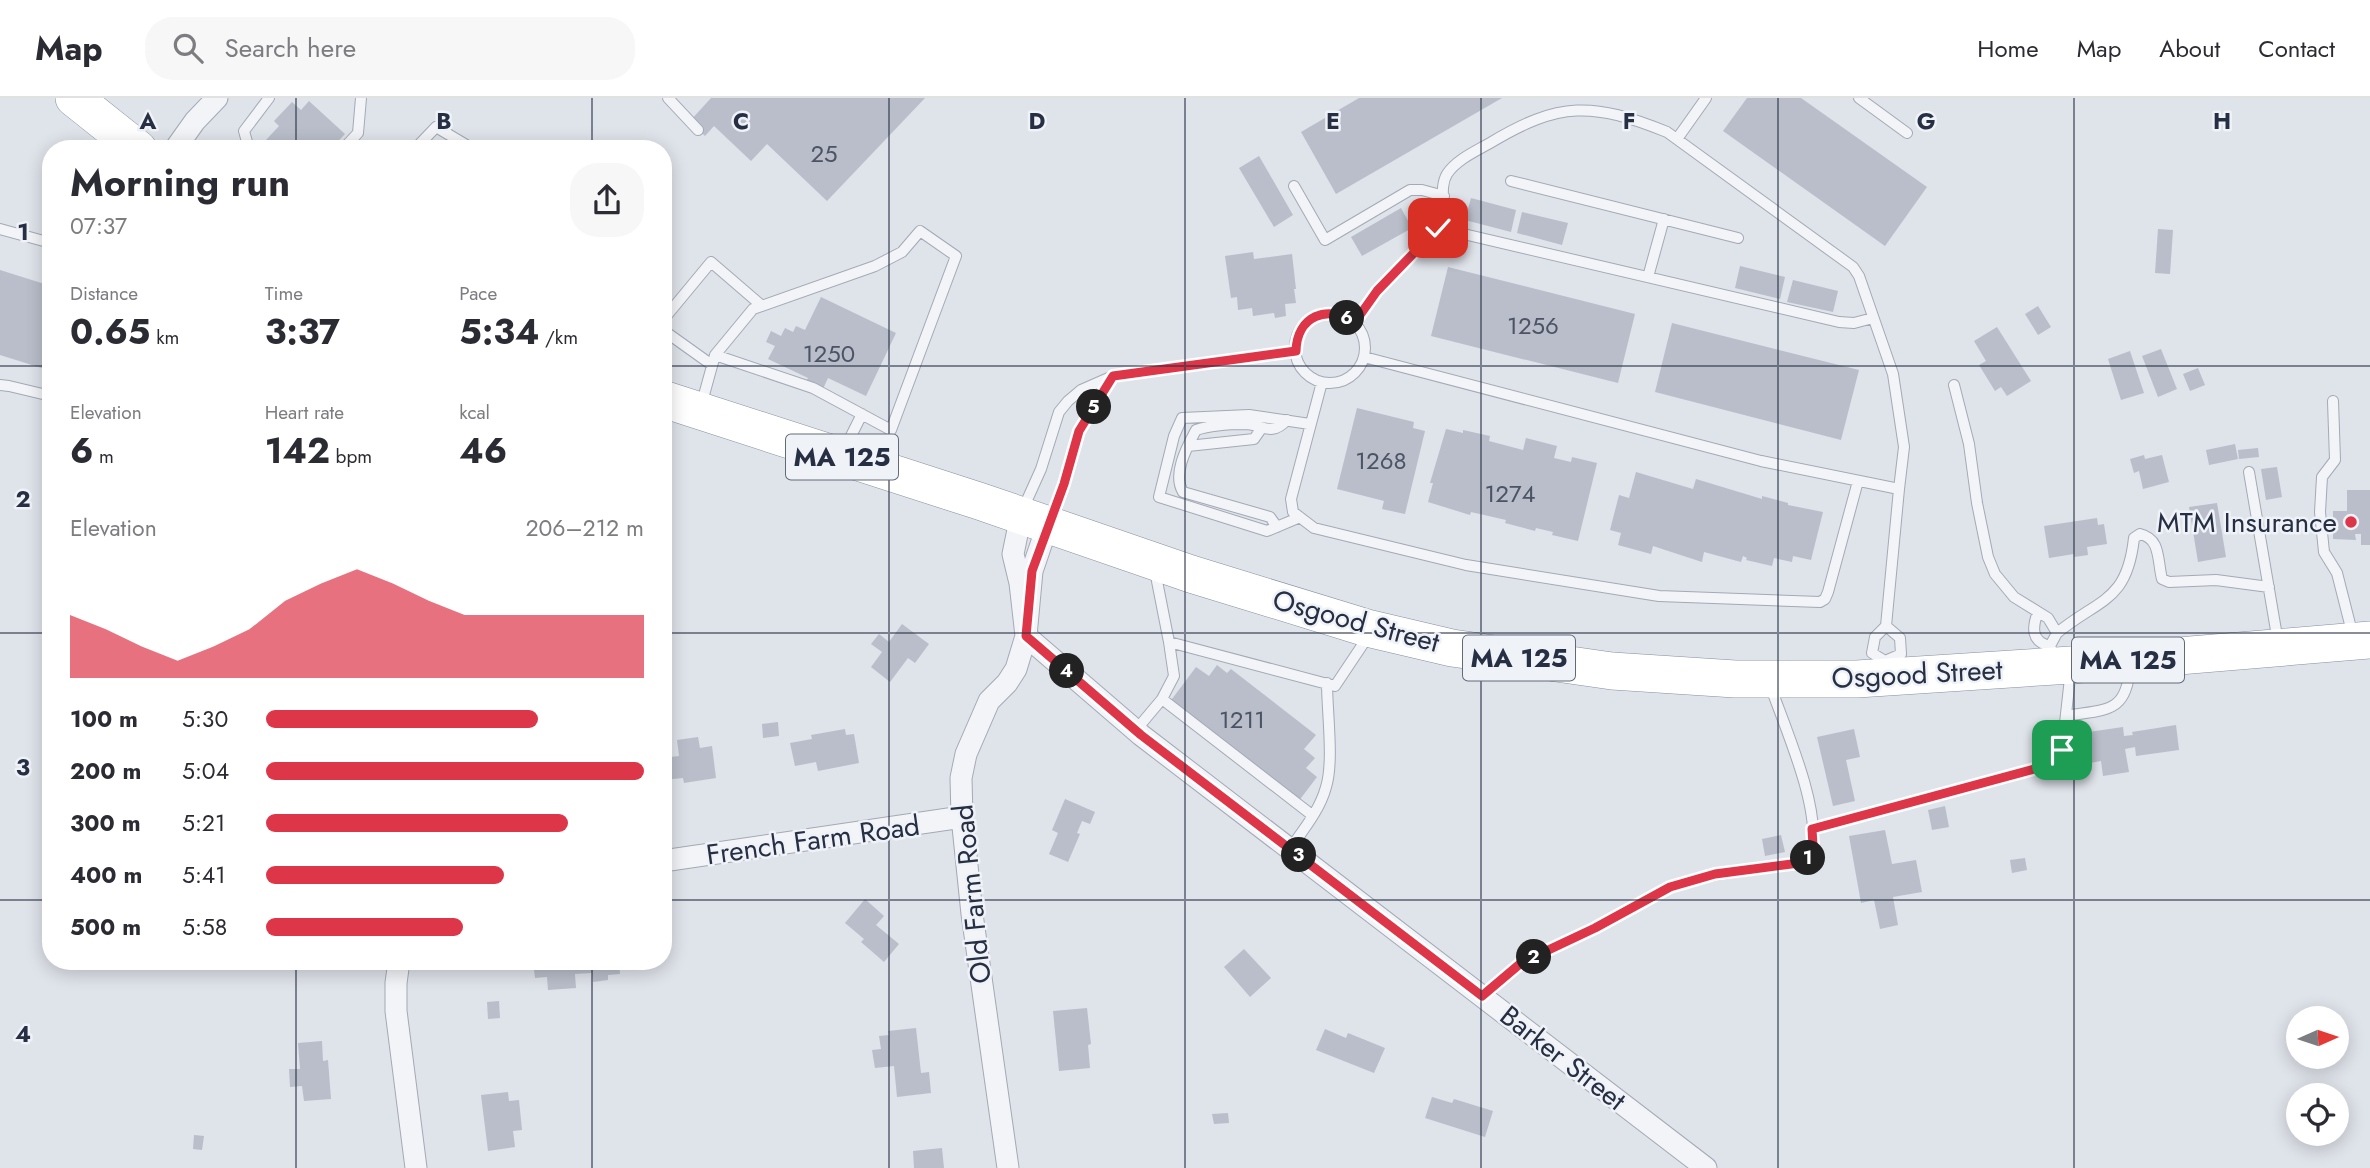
<!DOCTYPE html>
<meta charset="utf-8">
<style>
:root{--surface:#fff;--page:#f7f7f7;--text:#2b2b33;--muted:#7c7c81;--line:#e1e1e2;--accent:#dd3648}
body{margin:0;font-family:Jost,sans-serif;background:var(--page);color:var(--text);height:100vh;display:flex;flex-direction:column;font-size:26px;white-space:nowrap}
*{box-sizing:border-box;margin:0}
p{font-size:23px;color:var(--muted)}
.icon{flex:none;width:38px;height:38px;fill:none;stroke:currentColor;stroke-width:2;stroke-linecap:round;stroke-linejoin:round}
.map{position:relative;flex:1;overflow:hidden}
.details{position:absolute;left:42px;top:42px;width:630px;height:830px;display:flex;flex-direction:column;background:var(--surface);border-radius:28px;box-shadow:0 4px 18px #0003}
.details>*{flex:none}
.needle{width:46px;rotate:87deg}
.tools{position:absolute;left:2286px;top:908px;display:grid;gap:14px}
.tools a{display:grid;place-items:center;width:63px;height:63px;border-radius:50%;background:var(--surface);box-shadow:0 4px 18px #0003;font-size:35px}
.pin{position:absolute;display:grid;place-items:center;width:60px;height:60px;color:#fff;margin:-30px;border-radius:14px;box-shadow:0 4px 10px #0006}
.km{position:absolute;width:35px;height:35px;margin:-18px;border-radius:50%;background:#222;color:#fff;font-size:19px;line-height:35px;text-align:center}
.round{display:grid;place-items:center;flex:none;width:74px;height:74px;border-radius:28px;background:var(--page)}
.headline{display:flex;align-items:center;justify-content:space-between;height:119px;padding:0 28px}
h1{font-size:38px;font-weight:700;line-height:52px}
.metrics{display:grid;grid-template-columns:repeat(3,1fr);gap:10px;height:119px;padding:7px 28px}
.metrics div{display:grid;align-content:center}
.metrics b{font-size:35px;font-weight:700}
.metrics small{font-size:19px;font-weight:400}
.metrics p{font-size:19px}
.chart{height:196px;padding:14px 28px}
.chart p{display:flex;justify-content:space-between}
.chart svg{width:100%;height:126px;margin-top:7px;fill:var(--accent);opacity:.7}
ul{padding:0 28px;list-style:none;font-size:23px}
li{display:grid;grid-template-columns:112px 84px 1fr;align-items:center;height:52px}
li i{height:18px;border-radius:9px;background:var(--accent)}
header{display:flex;align-items:center;gap:42px;box-sizing:border-box;height:98px;padding:0 35px;background:var(--surface);border-bottom:2px solid var(--line)}
header strong{font-size:33px}
nav{display:flex;gap:38px;margin-inline-start:auto;font-size:24px}
.search{width:490px;height:63px;background:var(--page);display:flex;align-items:center;gap:18px;box-sizing:border-box;padding:0 24px;border-radius:28px;color:var(--muted);font-size:26px}
.map>svg:first-child{display:block}
</style>
<header>
<strong>Map</strong>
<div class="search"><svg class="icon" aria-label="search" viewBox="0 0 24 24"><circle cx="10" cy="10" r="6"/><path d="M15 15l6 6"/></svg>Search here</div>
<nav><a>Home</a><a>Map</a><a>About</a><a>Contact</a></nav>
</header>
<div class="map">
<svg width="2370" height="1070" viewBox="0 0 2370 1070">
<rect width="100%" height="100%" fill="#dfe3ea"/>
<path fill="#b9beca" d="M711 0H925L827 103 767 46 751 63 714 28 705 38 690 23Z
M1359 0H1502L1336 96 1301 34Z
M1747 0H1801L1927 89 1885 148 1723 33Z
M309 3 345 36 331 51H275L266 42 279 28 274 23 292 4 301 12Z
M1259 58 1293 117 1274 129 1239 70Z
M1471 100 1516 112 1511 134 1465 122Z
M1401 110 1412 130 1362 158 1351 139Z
M1522 114 1568 125 1562 147 1517 135Z
M2158 131 2173 132 2170 176 2155 175Z
M1253 154 1254 161 1292 156 1296 191H1294L1296 205 1285 206 1286 218 1275 220 1274 215 1253 218 1252 210 1238 212 1237 199 1231 200 1225 158Z
M1740 168 1785 179 1780 201 1735 190Z
M1448 169 1635 216 1618 285 1431 238Z
M0 172 51 188V273L0 257Z
M1793 182 1838 193 1833 214 1787 204Z
M821 199 896 235 866 298 828 280 822 293 805 285 808 280 768 261 775 248 766 244 771 233 781 238 785 230 793 234 796 228 805 232Z
M2038 208 2051 229 2038 237 2025 216Z
M1672 225 1859 272 1841 342 1655 294Z
M1997 229 2031 283 2007 298 2001 289 1995 293 1979 267 1986 263 1974 243Z
M2161 251 2177 291 2158 299 2142 258Z
M2130 253 2144 295 2121 302 2108 261Z
M2198 270 2205 287 2190 293 2183 276Z
M1357 310 1414 324 1413 330 1425 333 1405 416 1382 411 1384 403 1337 391Z
M1446 331 1463 335V332L1490 338 1489 343 1523 352 1526 340 1557 348 1554 360 1571 364 1572 359 1597 365 1578 443 1552 437 1553 434 1536 430 1535 433 1505 425 1506 422 1471 414 1470 417 1428 404 1433 385H1430Z
M2235 346 2238 361 2209 367 2206 352Z
M2258 350 2259 359 2239 361 2238 352Z
M2144 357 2145 361 2162 357 2169 384 2143 391 2139 373 2134 375 2130 361Z
M2277 369 2282 399 2266 402 2261 371Z
M1636 374 1693 391 1696 381 1762 401V398L1788 405V407L1823 414 1811 462 1793 458 1792 464 1774 460 1772 468 1746 462 1747 460 1743 458 1741 464 1704 454 1702 464 1653 448 1651 456 1618 447 1621 435 1610 432 1619 397 1629 400Z
M2347 392H2370V447H2361V436H2355L2356 442 2333 441V413H2347Z
M2217 405 2226 459 2198 464 2189 409Z
M2097 420 2098 427 2104 426 2107 446 2087 449 2088 457 2074 459V456L2049 460 2044 428Z
M902 526 929 546 915 565 908 560 890 584 871 569 882 554 871 546 879 536 889 544Z
M1217 567 1227 575 1231 571 1316 637 1304 651 1315 660 1306 670 1317 679 1298 704 1169 605 1196 569 1209 578Z
M778 624 779 638 763 640 762 626Z
M2176 627 2179 652 2136 658 2135 649 2125 651 2129 674 2103 678 2101 663 2080 667 2078 655 2070 657 2068 644 2076 643 2075 636 2123 629 2124 638 2133 637 2132 634Z
M845 631 846 637 854 636 859 665 818 673 816 664 795 668 790 645 812 641 811 637Z
M1854 631 1860 659 1846 662 1855 703 1833 708 1817 639Z
M698 639 700 650 712 648 716 680 684 685 683 680 663 682V660L679 658 677 642Z
M1065 701 1095 714 1090 726 1082 723 1077 735 1080 736 1068 764 1049 756 1058 735 1052 732Z
M1945 708 1949 729 1932 732 1928 712Z
M1885 732 1892 766 1916 762 1922 794 1893 799 1898 827 1880 831 1874 802 1861 805 1849 738Z
M1781 737 1785 754 1765 758 1762 741Z
M2025 760 2027 772 2012 775 2010 762Z
M865 801 884 818 876 827 899 846 884 864 861 844 864 841 845 825Z
M1244 851 1271 880 1250 899 1224 869Z
M533 863H619L620 876 608 877V882L593 884 592 875 575 876 576 890 548 892 547 879 535 880Z
M499 903 500 920 488 921 487 904Z
M1087 910 1091 946 1088 947 1090 970 1059 973 1053 913Z
M916 930 921 975 929 974 931 995 897 999 894 968 875 970 872 952 881 951 879 938 889 937 888 933Z
M1325 931 1346 940 1348 935 1385 950 1374 975 1316 952Z
M322 943 323 963 328 962 331 1001 304 1003 302 988 290 989 289 971H300L298 945Z
M508 994 509 1003 519 1002 522 1032 513 1033 515 1049 488 1053 481 997Z
M1432 999 1452 1005 1454 1001 1493 1013 1485 1039 1425 1020Z
M1228 1015 1229 1025 1214 1026 1212 1016Z
M194 1037 204 1038 202 1052 193 1051Z
M942 1050 944 1070H914L913 1053Z"/>
<g fill="none" stroke-linecap="round" stroke-linejoin="round">
<defs>
<path id="lane" d="M668 0 698 32
M1859 0 1907 35
M1677 41 1706 0
M249 51 244 33 269 0
M343 51 358 35 361 0
M415 51 436 29 473 51
M1511 83 1738 140
M1294 88 1325 142 1410 92H1422L1444 98
M1438 130 1839 224 1854 225 1873 220
M0 131 51 145
M1648 179 1664 121
M1295 250a35 35 0 1 1 70 0a35 35 0 1 1-70 0Z
M663 222 711 164 762 208
M1355 224C1362 214 1369 204 1377 194 1395 172 1418 154 1436 132 1450 115 1437 93 1447 76 1456 62 1476 53 1490 45 1560 3 1592 4 1667 34L1853 169 1859 178 1893 276 1904 349 1899 391
M663 232 712 267
M1364 259 1761 363 1899 391 1886 528 1875 539 1872 555 1885 563
M1322 284 1291 401 1293 414 1314 430 1466 467 1659 498 1820 504 1825 501 1828 494 1858 383
M0 287 9 288 51 298
M1954 287 1969 346 1977 405 1988 459 1995 476 2014 499 2048 520 2057 535 2050 548
M2333 303 2335 362 2322 379 2320 414 2324 454 2337 475 2353 538
M701 308 715 257 813 290 891 332 956 158 920 133 902 154 875 168 753 211 715 257
M1188 348 1254 341 1261 331
M843 354 862 316
M2249 374 2278 544
M1023 411 1041 371 1059 314 1068 303 1081 292 1113 278 1296 253
M1298 420 1267 433 1159 399 1174 338 1182 320 1249 317 1310 326
M1050 422 1064 386 1079 333 1113 278
M1277 429 1270 419 1183 394C1172 376 1187 349 1196 332 1211 327 1230 326 1246 326 1263 327 1271 339 1287 322
M1155 473 1169 544 1335 588 1369 537
M2038 514C2032 529 2031 544 2050 548L2052 553
M2057 535C2100 500 2127 504 2134 440L2140 436C2161 441 2157 461 2162 481L2169 484 2216 482 2269 489
M1885 563 1901 556 1900 540 1886 528
M1162 601 1312 717
M2066 618C2106 611 2127 616 2130 568
M1136 632 1162 601 1174 578 1169 544
M1812 731 2038 670 2056 662 2062 652 2071 571
M1290 751C1303 732 1320 712 1326 689 1334 664 1327 614 1327 585
M1482 898 1521 865 1595 830 1670 789 1715 777 1807 764C1808 759 1811 754 1812 749 1820 708 1784 627 1770 587"/>
<path id="street" d="M175 51 195 23 217 0
M1021 417 1013 456 1020 485 1026 538 1141 637 1706 1070
M663 763 962 719
M399 863 396 885V913L416 1070
M1008 1070 972 816 962 719 961 680 966 656 989 603 1007 585 1016 571 1026 538 1032 473 1048 426"/>
<path id="highway" d="M74 0 138 51
M663 301 979 403 1191 476 1367 530 1452 550 1612 573 1735 581H1857L2071 567 2370 542"/>
</defs>
<use href="#lane" stroke="#a4a9b5" stroke-width="12"/>
<use href="#street" stroke="#a4a9b5" stroke-width="23"/>
<use href="#highway" stroke="#858fa2" stroke-width="38"/>
<use href="#lane" stroke="#f2f4f8" stroke-width="10"/>
<use href="#street" stroke="#f2f4f8" stroke-width="21"/>
<use href="#highway" stroke="#fff" stroke-width="37"/>
</g>
<g fill="none" stroke-linecap="round" stroke-linejoin="round">
<defs>
<path id="route" d="M1438 130 1377 193 1355 224C1327 206 1297 218 1296 253L1113 278 1079 333 1064 386 1032 473 1026 538 1141 637 1482 898 1521 865 1595 830 1670 789 1715 776 1807 764 1813 748 1812 731 2038 670 2056 662 2062 652"/>
</defs>
<use href="#route" stroke="#fff" stroke-width="14"/>
<use href="#route" stroke="#dd3648" stroke-width="9"/>
</g>
<path fill="none" stroke="#262f43" stroke-width="2" stroke-opacity="0.55" d="M296 0V51M592 0V51M889 0V1070M1185 0V1070M1481 0V1070M1778 0V1070M2074 0V1070M0 268H51M663 268H2370M0 535H51M663 535H2370M0 802H51M663 802H2370M296 863V1070M592 863V1070"/>
<circle fill="#dd3648" stroke="#eff2f7" stroke-width="2.5" cx="2351" cy="424" r="7"/>
<g text-anchor="middle" dominant-baseline="central" stroke-width="5" stroke-linejoin="round" paint-order="stroke">
<g font-size="24" fill="#4b5365">
<text x="824" y="55">25</text>
<text x="1533" y="227">1256</text>
<text x="829" y="255">1250</text>
<text x="1381" y="362">1268</text>
<text x="1510" y="395">1274</text>
<text x="1242" y="621">1211</text>
</g>
<g fill="#eff2f7" stroke="#626a79" stroke-width="2">
<rect x="786" y="336.5" width="112" height="45" rx="5"/>
<rect x="1463" y="537.5" width="112" height="45" rx="5"/>
<rect x="2072" y="539.5" width="112" height="45" rx="5"/>
</g>
<g font-size="26" font-weight="bold" fill="#262f43">
<text x="842" y="359">MA 125</text>
<text x="1519" y="560">MA 125</text>
<text x="2128" y="562">MA 125</text>
</g>
<g font-size="28" fill="#262f43" stroke="#eff2f7" text-anchor="end">
<text x="2337" y="424">MTM Insurance</text>
</g>
<g font-size="28" fill="#262f43" stroke="#eff2f7">
<text transform="translate(1356 523) rotate(15)">Osgood Street</text>
<text transform="translate(1917 576) rotate(-3)">Osgood Street</text>
<text transform="translate(813 742) rotate(-8)">French Farm Road</text>
<text transform="translate(972 796) rotate(-96)">Old Farm Road</text>
<text transform="translate(1563 960) rotate(38)">Barker Street</text>
</g>
</g>
<g font-size="23" text-anchor="middle" font-weight="bold" fill="#262f43" stroke="#eff2f7" stroke-width="5" stroke-linejoin="round" paint-order="stroke">
<text x="148" y="31">A</text>
<text x="444" y="31">B</text>
<text x="741" y="31">C</text>
<text x="1037" y="31">D</text>
<text x="1333" y="31">E</text>
<text x="1629" y="31">F</text>
<text x="1926" y="31">G</text>
<text x="2222" y="31">H</text>
<text x="23" y="142">1</text>
<text x="23" y="409">2</text>
<text x="23" y="677">3</text>
<text x="23" y="944">4</text>
</g>
</svg>
<div class="tools">
<a><svg class="needle" viewBox="-14 -14 28 28"><path d="M0-13l5 13h-10z" fill="#e53935"/><path d="M0 13l5-13h-10z" fill="#7c7c81"/></svg></a>
<a><svg class="icon" aria-label="locate" viewBox="0 0 24 24"><circle cx="12" cy="12" r="6"/><path d="M12 2v4M12 18v4M2 12h4M18 12h4"/></svg></a>
</div>
<div class="pin" style="left:2062px;top:652px;background:#1e9e55"><svg class="icon" aria-label="arrive" viewBox="0 0 24 24"><path d="M6 21V4h12l-3 4 3 4H6"/></svg></div>
<div class="pin" style="left:1438px;top:130px;background:#d93025"><svg class="icon" aria-label="check" viewBox="0 0 24 24"><path d="M5 12l5 5 9-10"/></svg></div>
<b class="km" style="left:1808px;top:760px">1</b>
<b class="km" style="left:1534px;top:859px">2</b>
<b class="km" style="left:1299px;top:757px">3</b>
<b class="km" style="left:1067px;top:573px">4</b>
<b class="km" style="left:1094px;top:309px">5</b>
<b class="km" style="left:1347px;top:220px">6</b>
<section class="details">
<div class="headline"><div><h1>Morning run</h1><p>07:37</p></div><a class="round"><svg class="icon" aria-label="share" viewBox="0 0 24 24"><path d="M12 15V3M7 8l5-5 5 5M5 13v7h14v-7"/></svg></a></div>
<div class="metrics">
<div><p>Distance</p><b>0.65<small> km</small></b></div>
<div><p>Time</p><b>3:37</b></div>
<div><p>Pace</p><b>5:34<small> /km</small></b></div>
</div>
<div class="metrics">
<div><p>Elevation</p><b>6<small> m</small></b></div>
<div><p>Heart rate</p><b>142<small> bpm</small></b></div>
<div><p>kcal</p><b>46</b></div>
</div>
<div class="chart"><p><span>Elevation</span>206–212 m</p>
<svg viewBox="0 0 160 44" preserveAspectRatio="none"><path d="M0 44V22L10 27L20 33L30 38L40 33L50 27L60 17L70 11L80 6L90 11L100 17L110 22L120 22L130 22L140 22L150 22L160 22V44z"/></svg>
</div>
<ul>
<li><b>100 m</b>5:30<i style="width:72%"></i></li>
<li><b>200 m</b>5:04<i style="width:100%"></i></li>
<li><b>300 m</b>5:21<i style="width:80%"></i></li>
<li><b>400 m</b>5:41<i style="width:63%"></i></li>
<li><b>500 m</b>5:58<i style="width:52%"></i></li>
</ul>
</section>
</div>
